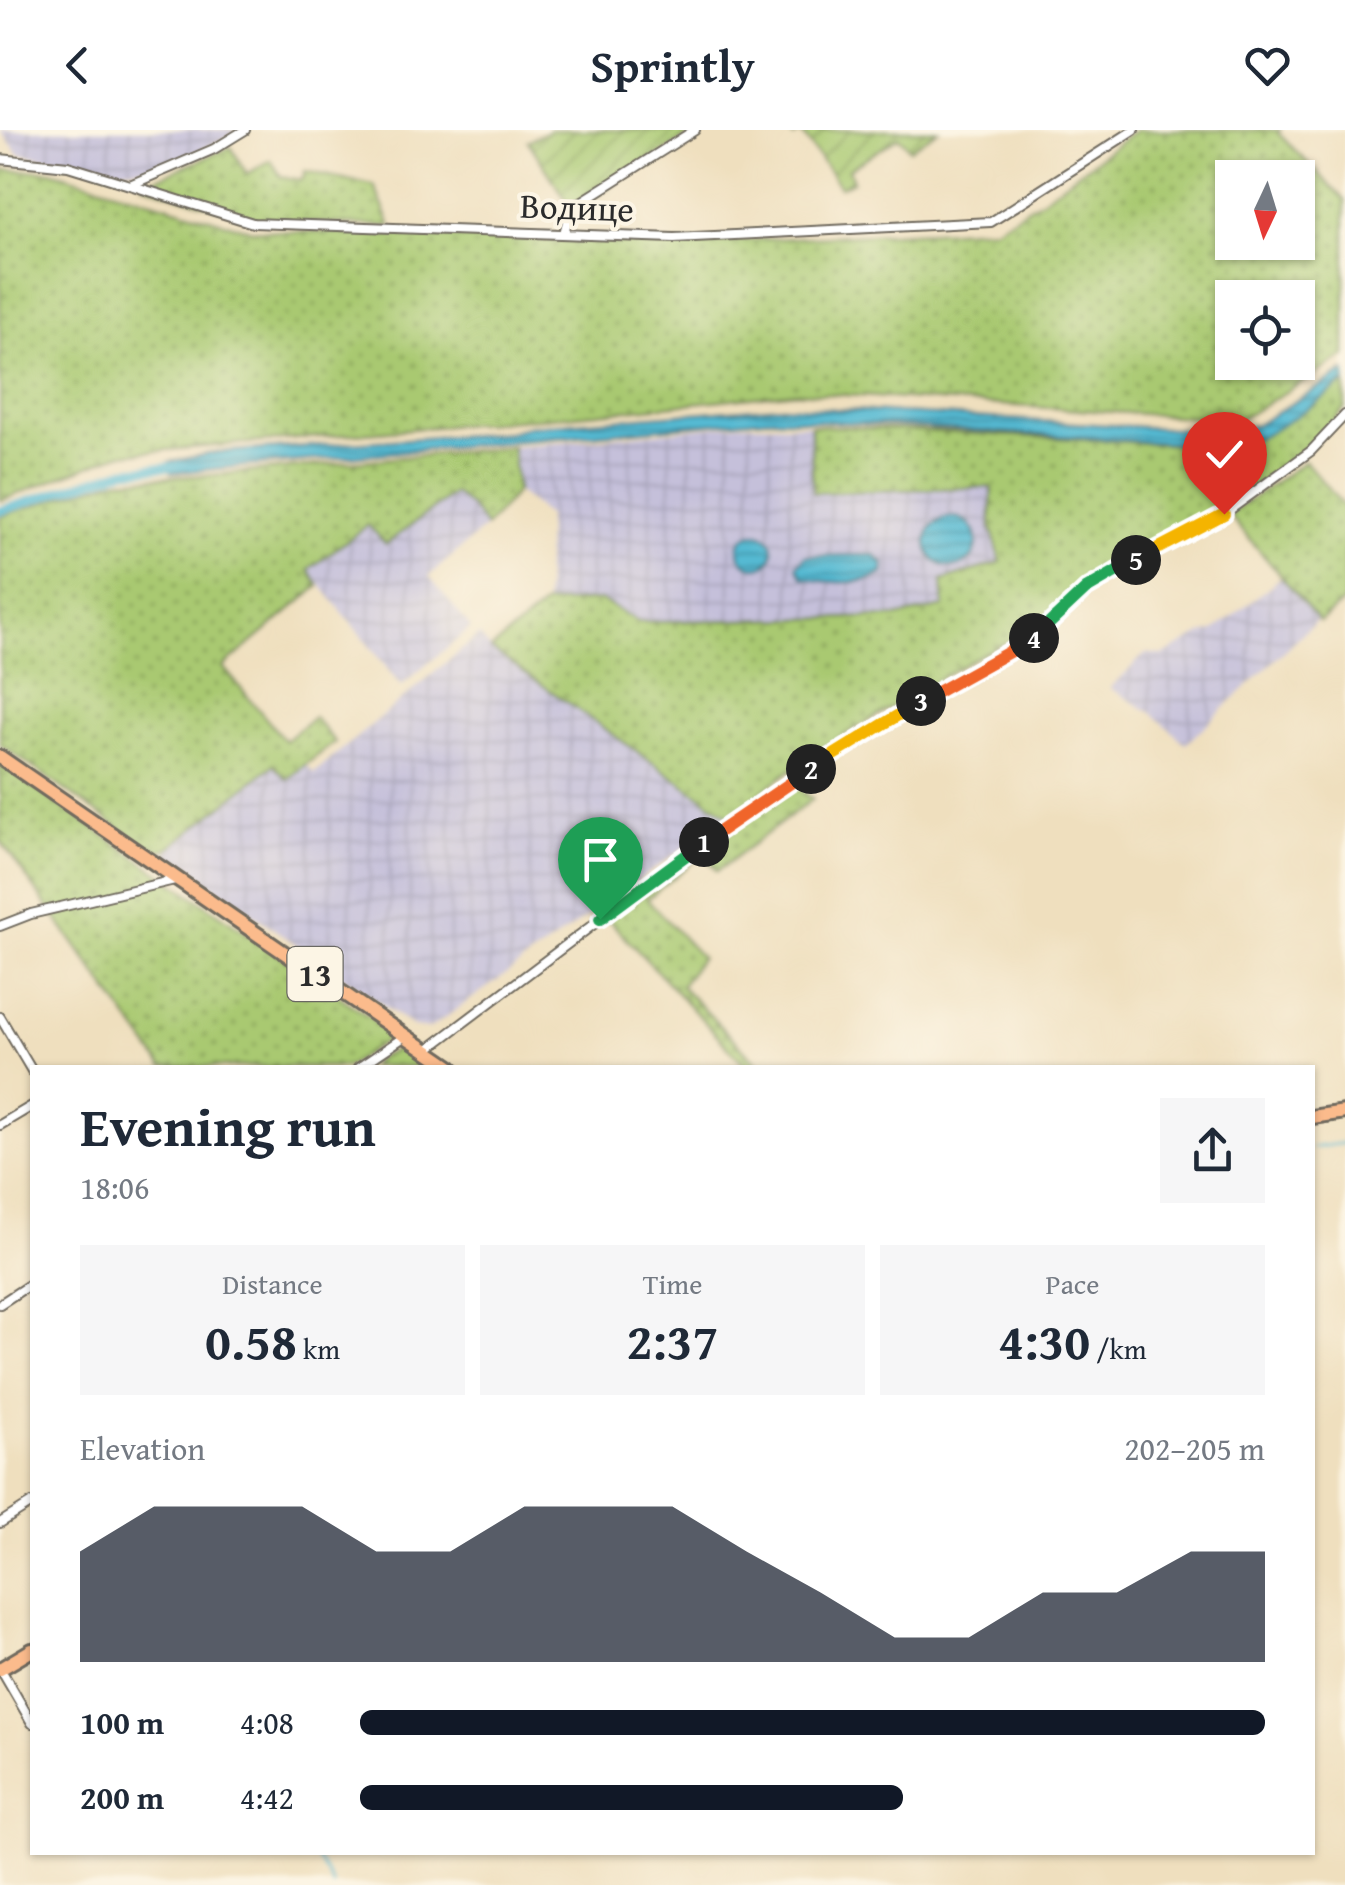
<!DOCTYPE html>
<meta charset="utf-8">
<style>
:root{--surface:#fff;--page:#f6f6f7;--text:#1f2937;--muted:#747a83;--accent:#111827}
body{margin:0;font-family:"Gentium Book Plus",serif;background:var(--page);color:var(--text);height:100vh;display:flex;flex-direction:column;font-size:38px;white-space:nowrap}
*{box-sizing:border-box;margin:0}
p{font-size:32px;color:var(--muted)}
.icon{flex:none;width:55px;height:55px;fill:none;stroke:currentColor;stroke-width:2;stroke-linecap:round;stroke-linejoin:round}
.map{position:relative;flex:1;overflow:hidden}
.panel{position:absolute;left:30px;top:935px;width:1285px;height:790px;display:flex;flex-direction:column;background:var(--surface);border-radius:0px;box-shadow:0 2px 8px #0004}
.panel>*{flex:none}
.needle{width:65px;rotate:184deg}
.controls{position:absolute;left:1215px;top:30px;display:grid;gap:20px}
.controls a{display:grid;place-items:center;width:100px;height:100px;border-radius:0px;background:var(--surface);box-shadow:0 2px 8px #0004;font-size:50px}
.pin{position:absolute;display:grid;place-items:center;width:85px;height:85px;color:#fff;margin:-102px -42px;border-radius:50% 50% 50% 0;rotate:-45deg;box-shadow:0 0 10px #0007}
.pin .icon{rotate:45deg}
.km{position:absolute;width:50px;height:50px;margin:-25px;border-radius:50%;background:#222;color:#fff;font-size:28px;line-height:50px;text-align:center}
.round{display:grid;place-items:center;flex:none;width:105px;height:105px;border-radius:0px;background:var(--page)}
.summary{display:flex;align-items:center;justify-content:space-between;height:170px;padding:0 50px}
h1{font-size:55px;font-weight:700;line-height:75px}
.stats{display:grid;grid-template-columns:repeat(3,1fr);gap:15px;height:170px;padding:10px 50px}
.stats div{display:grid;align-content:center;border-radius:0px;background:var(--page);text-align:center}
.stats b{font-size:50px;font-weight:700}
.stats small{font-size:28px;font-weight:400}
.stats p{font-size:28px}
.chart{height:280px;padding:20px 50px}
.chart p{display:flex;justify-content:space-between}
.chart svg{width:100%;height:180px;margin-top:10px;fill:var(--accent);opacity:.7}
ul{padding:0 50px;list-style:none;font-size:32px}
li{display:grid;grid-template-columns:160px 120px 1fr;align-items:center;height:75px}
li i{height:25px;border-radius:12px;background:var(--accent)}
header{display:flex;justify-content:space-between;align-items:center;height:130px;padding:0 50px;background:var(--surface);font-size:45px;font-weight:700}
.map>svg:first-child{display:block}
</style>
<header><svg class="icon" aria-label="back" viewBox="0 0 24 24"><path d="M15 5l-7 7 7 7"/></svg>Sprintly<svg class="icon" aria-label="heart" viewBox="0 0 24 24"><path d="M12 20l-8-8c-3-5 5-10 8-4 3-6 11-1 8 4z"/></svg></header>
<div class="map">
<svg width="1345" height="1755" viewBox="0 0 1345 1755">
<defs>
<pattern id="industrial-grid" width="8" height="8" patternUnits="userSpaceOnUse" patternTransform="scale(2.5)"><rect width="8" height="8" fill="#c5c0da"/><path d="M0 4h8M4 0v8" fill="none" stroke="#a9a5bb"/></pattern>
<pattern id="grass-dots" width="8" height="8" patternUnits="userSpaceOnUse" patternTransform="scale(2.5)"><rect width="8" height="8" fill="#a9c971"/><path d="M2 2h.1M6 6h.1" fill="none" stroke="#8aa35d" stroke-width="1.8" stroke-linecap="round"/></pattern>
<pattern id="garden-furrows" width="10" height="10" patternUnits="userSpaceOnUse" patternTransform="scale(2.5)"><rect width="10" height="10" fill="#a9c971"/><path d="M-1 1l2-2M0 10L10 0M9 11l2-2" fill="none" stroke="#8aa35d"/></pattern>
<pattern id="water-rules" width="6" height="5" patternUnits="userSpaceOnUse" patternTransform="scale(2.5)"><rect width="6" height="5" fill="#55bad3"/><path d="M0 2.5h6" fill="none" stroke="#4797ab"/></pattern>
</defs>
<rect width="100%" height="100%" fill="#fcf5e5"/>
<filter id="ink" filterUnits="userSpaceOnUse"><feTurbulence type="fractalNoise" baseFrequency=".01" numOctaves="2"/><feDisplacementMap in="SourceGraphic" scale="20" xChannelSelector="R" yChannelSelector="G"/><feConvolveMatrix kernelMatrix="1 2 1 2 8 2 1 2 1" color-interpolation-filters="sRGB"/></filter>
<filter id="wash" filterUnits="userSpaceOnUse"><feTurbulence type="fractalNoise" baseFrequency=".0048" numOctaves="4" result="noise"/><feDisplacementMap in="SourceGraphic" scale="40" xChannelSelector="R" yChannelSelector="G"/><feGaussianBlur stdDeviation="2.25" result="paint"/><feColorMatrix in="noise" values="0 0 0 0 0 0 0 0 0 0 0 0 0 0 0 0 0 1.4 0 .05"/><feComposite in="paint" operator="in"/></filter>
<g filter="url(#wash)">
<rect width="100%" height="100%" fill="#efdfbe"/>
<path fill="url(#industrial-grid)" d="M0 0H237L225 9 169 35 120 40 19 24Z
M739 294 811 295 814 363 992 356 991 397 1001 432 942 451 944 477 896 487 639 492 600 470 545 474 547 386 517 361 512 317Z
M454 363 471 377 486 397 429 446 471 498 401 556 308 439 368 395 387 413Z
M1281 447 1318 489 1186 614 1153 584 1110 558 1146 523 1163 525 1201 504 1214 501Z
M479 505 491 519 729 686 429 899 414 897 200 747 163 726 288 618 314 643Z"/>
<path fill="url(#grass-dots)" stroke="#6a7a4e" stroke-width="2.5" fill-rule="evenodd" d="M1136 0H1280L1278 3 1345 70V226L1239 290 797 262 598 283 119 324 0 371V40L51 41 250 100 669 114 995 98 1041 70ZM1232 48H1298V112H1232ZM1232 168H1298V232H1232Z
M231 17 247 44 271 30 281 47 302 50 305 41 374 55 391 96 254 90 143 54Z
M1345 253V278L1316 309 1231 374 1085 447 1034 499 982 524 811 625 729 686 491 519 545 474 600 470 639 492 896 487 944 477 942 451 1001 432 991 397 992 357 813 363 811 295 1227 317 1243 315Z
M512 317 517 361 486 397 471 377 454 363 386 414 368 395 309 439 319 456 223 537 285 611 314 587 335 612 287 649 273 635 169 718 153 722 0 614V386L115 350 213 345Z
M1305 331 1345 378V470L1320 492 1229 385Z
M0 634 384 897 388 904 384 912 346 937H163L0 710Z
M795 656 813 669 717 741 703 724 647 769 701 827 681 856 761 937H747L608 789Z
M407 915 440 937 370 936 380 927Z"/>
<path fill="url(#garden-furrows)" stroke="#6a7a4e" stroke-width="2.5" d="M550 0H697L577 77 571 86 569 74 528 11Z
M787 0H938L910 19 899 7 849 39 853 51 840 57 801 2 794 7Z"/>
<path fill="url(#water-rules)" stroke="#40727f" stroke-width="2.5" d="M1345 241V252C1313 274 1266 312 1227 317L773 288 171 343 169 332 218 322 510 302 528 296 782 276 1231 302 1256 295Z
M927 412a25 25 0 1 1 50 0a25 25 0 1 1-50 0Z
M739 420a17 17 0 1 1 34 0a17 17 0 1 1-34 0Z
M875 425 884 434 883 443C864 456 825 453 803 447L797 436 805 426Z"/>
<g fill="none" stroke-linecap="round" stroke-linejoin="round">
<path stroke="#55bad3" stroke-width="2.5" d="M1312 1018 1345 1013
M314 1722 333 1755"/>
<path stroke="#55bad3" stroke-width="9" d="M0 381 125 340 181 336"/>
</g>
</g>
<g filter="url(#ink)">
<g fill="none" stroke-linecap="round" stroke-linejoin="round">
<defs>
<path id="street" d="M0 29 68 36 253 93 674 108 991 92 1134 0
M130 55 214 19 245 0
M564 104 570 79 695 0
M0 796 31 784 179 749
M0 887 32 941
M427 920 688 723 901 581 1033 509 1086 459 1224 384 1311 321 1345 285
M358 938 404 907
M0 995 32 976
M0 1174 32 1153
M0 1393 32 1373
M0 1538 32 1593"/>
<path id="primary" d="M0 627 452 938
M1312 987 1345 982
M0 1539 32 1520"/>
</defs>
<use href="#street" stroke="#706a5e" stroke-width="12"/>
<use href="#primary" stroke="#706a5e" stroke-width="18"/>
<use href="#street" stroke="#fff" stroke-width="8"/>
<use href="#primary" stroke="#fbbb8c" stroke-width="12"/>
</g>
</g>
<g fill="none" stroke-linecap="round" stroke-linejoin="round" filter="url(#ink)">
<defs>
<path id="split-1" d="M600 789 704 712"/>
<path id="split-2" d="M704 712 811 639"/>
<path id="split-3" d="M811 639 921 571"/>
<path id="split-4" d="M921 571 1034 508"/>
<path id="split-5" d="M1034 508 1086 459 1136 430"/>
<path id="split-6" d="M1136 430 1224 384"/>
</defs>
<use href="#split-1" stroke="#fff" stroke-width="20"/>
<use href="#split-2" stroke="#fff" stroke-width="20"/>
<use href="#split-3" stroke="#fff" stroke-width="20"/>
<use href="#split-4" stroke="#fff" stroke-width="20"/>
<use href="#split-5" stroke="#fff" stroke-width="20"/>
<use href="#split-6" stroke="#fff" stroke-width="20"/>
<use href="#split-1" stroke="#22a559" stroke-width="12"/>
<use href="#split-2" stroke="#f0652b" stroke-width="12"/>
<use href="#split-3" stroke="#f5b400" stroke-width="12"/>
<use href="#split-4" stroke="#f0652b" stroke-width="12"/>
<use href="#split-5" stroke="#22a559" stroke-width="12"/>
<use href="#split-6" stroke="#f5b400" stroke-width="12"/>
</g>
<g text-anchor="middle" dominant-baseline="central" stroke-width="8" stroke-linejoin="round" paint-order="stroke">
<rect fill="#fcf5e5" stroke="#6a6863" stroke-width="2.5" x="287.5" y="817" width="55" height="54" rx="8"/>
<g font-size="32" font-weight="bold" fill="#2b2b2b">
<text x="315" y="844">13</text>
</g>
<g font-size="35" fill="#2b2b2b" stroke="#fcf5e5">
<text transform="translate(577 77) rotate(2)">Водице</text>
</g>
</g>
</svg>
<div class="controls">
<a><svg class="needle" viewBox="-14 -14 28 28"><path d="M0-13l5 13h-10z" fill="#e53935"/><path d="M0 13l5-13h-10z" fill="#747a83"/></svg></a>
<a><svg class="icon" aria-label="locate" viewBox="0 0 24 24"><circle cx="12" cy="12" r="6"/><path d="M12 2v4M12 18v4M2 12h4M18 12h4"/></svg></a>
</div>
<div class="pin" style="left:600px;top:789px;background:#1e9e55"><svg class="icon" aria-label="arrive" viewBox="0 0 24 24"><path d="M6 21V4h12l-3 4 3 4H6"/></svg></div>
<div class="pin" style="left:1224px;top:384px;background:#d93025"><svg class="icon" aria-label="check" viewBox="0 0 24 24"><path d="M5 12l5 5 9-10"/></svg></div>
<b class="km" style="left:704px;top:712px">1</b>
<b class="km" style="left:811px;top:639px">2</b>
<b class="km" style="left:921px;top:571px">3</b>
<b class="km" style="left:1034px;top:508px">4</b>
<b class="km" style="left:1136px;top:430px">5</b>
<section class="panel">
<div class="summary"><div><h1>Evening run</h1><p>18:06</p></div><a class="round"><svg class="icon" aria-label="share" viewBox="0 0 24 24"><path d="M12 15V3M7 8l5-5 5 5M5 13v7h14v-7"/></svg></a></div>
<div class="stats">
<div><p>Distance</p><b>0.58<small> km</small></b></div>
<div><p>Time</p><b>2:37</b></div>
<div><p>Pace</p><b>4:30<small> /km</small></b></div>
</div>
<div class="chart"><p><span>Elevation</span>202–205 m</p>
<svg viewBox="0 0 160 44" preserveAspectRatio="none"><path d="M0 44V17L10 6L20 6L30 6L40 17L50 17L60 6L70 6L80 6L90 17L100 27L110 38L120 38L130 27L140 27L150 17L160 17V44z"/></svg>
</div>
<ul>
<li><b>100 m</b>4:08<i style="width:100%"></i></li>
<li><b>200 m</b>4:42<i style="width:60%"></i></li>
</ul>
</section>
</div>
